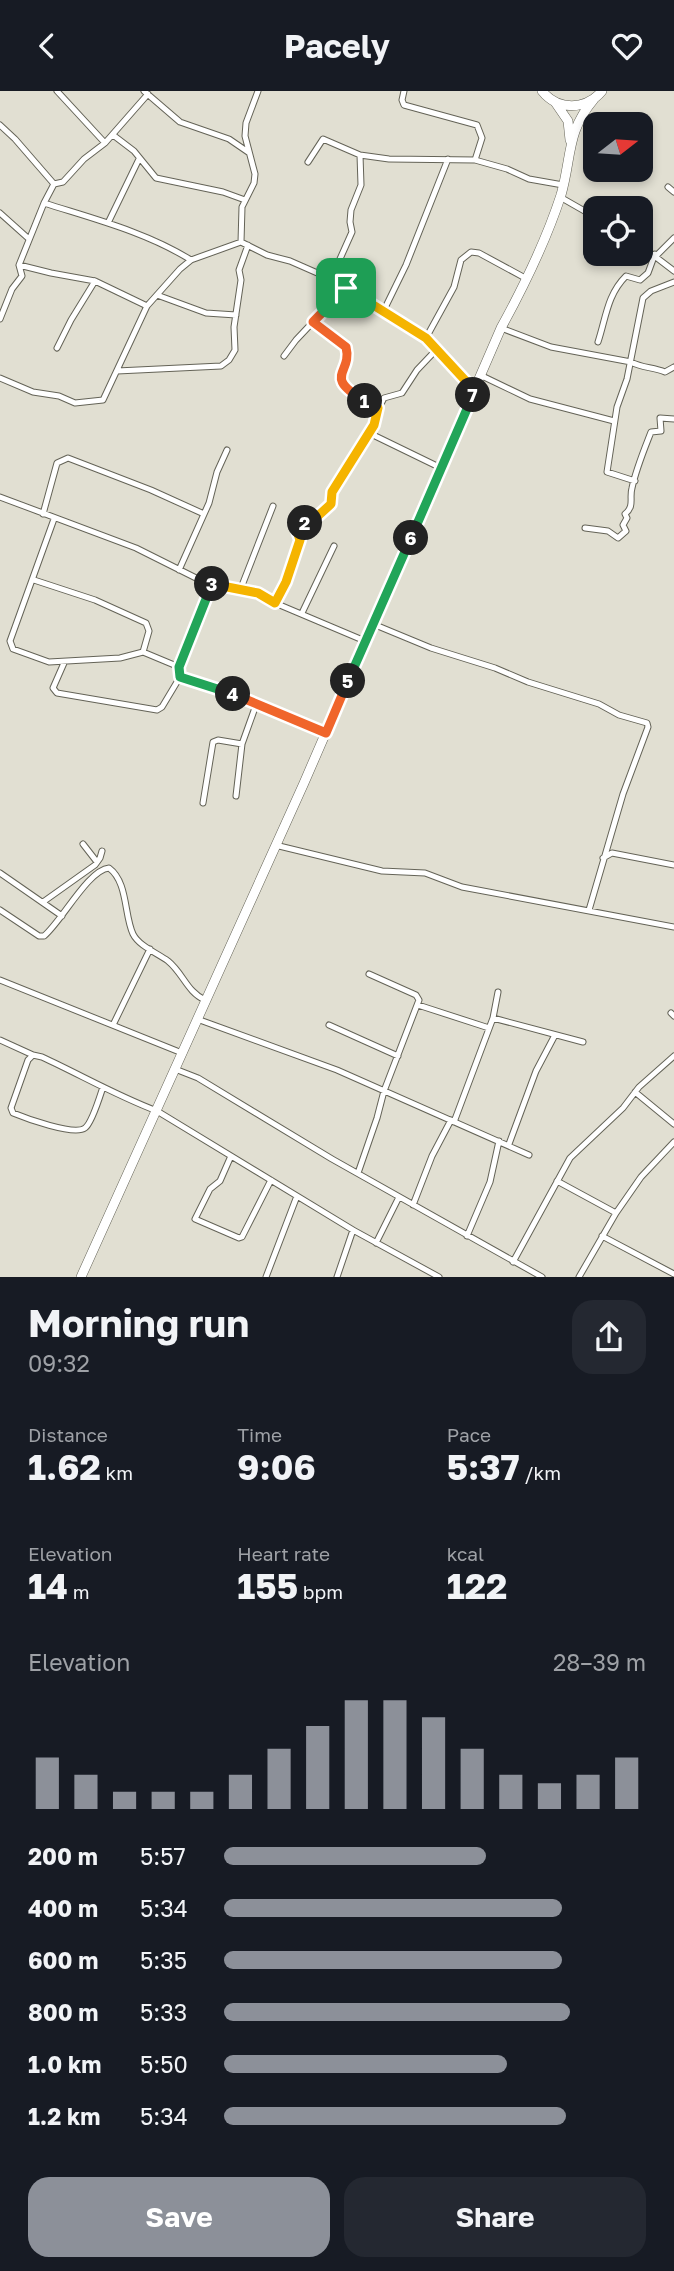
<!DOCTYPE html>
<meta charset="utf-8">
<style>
:root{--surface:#171b24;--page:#242831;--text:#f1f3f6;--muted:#9ea1a6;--accent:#8c9099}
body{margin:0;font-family:"Golos Text",sans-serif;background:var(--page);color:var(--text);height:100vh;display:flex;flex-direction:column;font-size:26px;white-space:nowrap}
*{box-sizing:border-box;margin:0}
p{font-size:23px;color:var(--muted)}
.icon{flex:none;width:38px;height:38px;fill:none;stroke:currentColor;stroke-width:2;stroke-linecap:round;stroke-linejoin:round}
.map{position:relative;height:1186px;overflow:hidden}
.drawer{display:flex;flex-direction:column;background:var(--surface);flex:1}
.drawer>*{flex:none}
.needle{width:46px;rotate:73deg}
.tools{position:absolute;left:583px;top:21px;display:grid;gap:14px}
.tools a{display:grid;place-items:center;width:70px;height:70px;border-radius:14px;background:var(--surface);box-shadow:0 4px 10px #0003;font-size:35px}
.pin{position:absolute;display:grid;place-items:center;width:60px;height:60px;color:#fff;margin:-30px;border-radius:14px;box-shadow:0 4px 10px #0006}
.km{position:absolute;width:35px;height:35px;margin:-18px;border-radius:50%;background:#222;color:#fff;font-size:19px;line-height:35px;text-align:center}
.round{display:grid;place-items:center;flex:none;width:74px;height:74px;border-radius:21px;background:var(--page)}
.headline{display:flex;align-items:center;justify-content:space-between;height:119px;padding:0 28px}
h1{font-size:38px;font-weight:700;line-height:52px}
.figures{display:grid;grid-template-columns:repeat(3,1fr);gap:10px;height:119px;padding:7px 28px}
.figures div{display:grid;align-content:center}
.figures b{font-size:35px;font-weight:700}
.figures small{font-size:19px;font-weight:400}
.figures p{font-size:19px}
.chart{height:196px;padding:14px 28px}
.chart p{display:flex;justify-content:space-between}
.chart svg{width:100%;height:126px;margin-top:7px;stroke:var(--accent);stroke-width:6}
.cta{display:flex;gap:14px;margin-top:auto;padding:14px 28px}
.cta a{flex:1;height:80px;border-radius:21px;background:var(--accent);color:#fff;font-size:28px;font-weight:700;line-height:80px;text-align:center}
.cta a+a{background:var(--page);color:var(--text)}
ul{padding:0 28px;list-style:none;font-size:23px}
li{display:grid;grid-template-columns:112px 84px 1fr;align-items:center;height:52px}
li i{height:18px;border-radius:9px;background:var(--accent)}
header{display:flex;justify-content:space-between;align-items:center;height:91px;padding:0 28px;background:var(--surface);font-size:32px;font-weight:700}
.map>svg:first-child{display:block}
</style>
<header><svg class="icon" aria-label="back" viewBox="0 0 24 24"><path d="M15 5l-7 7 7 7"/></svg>Pacely<svg class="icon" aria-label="heart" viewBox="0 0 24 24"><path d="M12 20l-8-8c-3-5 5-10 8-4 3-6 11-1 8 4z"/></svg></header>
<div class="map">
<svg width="674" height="1186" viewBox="0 0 674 1186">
<rect width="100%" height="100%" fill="#e1dfd2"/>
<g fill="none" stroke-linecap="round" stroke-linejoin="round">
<defs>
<path id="street" d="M57 0 105 52
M144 0 180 31 229 48 248 61
M404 0 402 9 404 14 477 34 482 47 475 69
M0 34 15 48 54 93
M113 44 134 60 156 87 223 101 245 109
M308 71 323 48 360 64 389 68 475 69 507 78 529 88 563 94
M668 96 674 101
M560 106 595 126
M44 112C94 128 146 141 191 169
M0 122 29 148
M108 132 139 68
M241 151 267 164 290 170 331 188 384 219 426 247 476 300
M241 151 242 116 254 92 255 83 245 45 246 32 258 0
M640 154 674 180
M655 166 674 147
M19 174 51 182 95 190 147 215
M331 188 352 141 350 131 351 119 361 94 360 64
M157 204 206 222 236 224
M384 219 406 174 448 68
M0 228 12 198 22 185 19 174 44 112 54 93 63 91 84 68 105 52 148 3
M313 231 346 256 347 268 341 285C346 302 364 309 378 317
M501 237 551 256 631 271C642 277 653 276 665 281L674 276
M426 247 454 196 461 169 471 161 479 162 527 188
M598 251C606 227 607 204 626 185L640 189 648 182 655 163
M57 257 71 229 95 190
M284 265 296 249 346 196
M117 280 221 275 229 269 235 259 234 236 241 189 239 179 248 154
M482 285 530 308 614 330
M0 287 33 301 59 305 75 312 103 309 147 215 180 178 191 169 241 151
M369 342 441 377
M635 390 607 381 617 316 627 288 643 207 651 200 674 191
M0 406 136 457 202 490 259 502 275 512 365 550
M43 423 57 372 68 367 151 399 204 423
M54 428 10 550 13 558 49 571 120 567 143 561 179 576 180 586 224 599 326 642
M585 437 608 440 618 447 626 440 623 434 627 427 625 423C635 415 629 407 632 397 636 378 644 359 651 341L661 340 660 327 674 328
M179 479 209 412 217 381 227 359
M34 489 95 509 146 532 149 540 143 561
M241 497 273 415
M275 512 286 491 300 449 297 440 331 413 332 401 374 334 375 324 384 307 402 302 417 279 436 259
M302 522 334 455
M373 533 431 557 495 577 528 591 599 613 619 624 647 632 648 636 623 703 589 819
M64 572 53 597 57 602 157 619 162 616 180 586
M179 576 212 493
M236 705 242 653 256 614
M203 712 213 651 218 649 242 653
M83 753 97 771
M275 754 382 780 425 782 462 796 674 836
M603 767 612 762 674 774
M0 782 62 825
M43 811 95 774 100 767 102 760
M0 819 39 845H44C62 830 88 779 109 777 128 791 124 824 133 843 139 855 157 862 168 870 183 882 187 901 205 909
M0 889 182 962
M418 914 489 937
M671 922 674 925
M493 927 583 951
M197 928 337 979 529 1064
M113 934 150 858
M329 934 398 965
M0 949 33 964
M175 978 198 987 332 1068 542 1186
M103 996C100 1005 92 1032 85 1037 74 1045 25 1027 13 1022L11 1017 28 969 33 964 42 966C81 984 117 1005 157 1020L353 1139 439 1186
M635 1001 674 1033
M454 1031 493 927 498 901
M509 1053 536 980 555 944
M231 1065 220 1090 210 1098 195 1128 239 1147 242 1146 271 1089
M358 1082 377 1027 384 1000 419 909 416 904 369 883
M557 1090 616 1122
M413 1114 432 1065 451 1029
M467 1145 490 1091 499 1050
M602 1145 674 1183
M376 1152 399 1106
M513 1171 570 1067 623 1017 639 996 674 965
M266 1186 297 1105
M337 1186 353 1139
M579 1186 616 1122 641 1086 674 1051"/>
<path id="primary" d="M542 0C558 20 586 19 602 0
M555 11 568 30 570 49
M81 1186 304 692 501 237C524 195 546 150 561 104 572 66 566 41 594 8"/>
</defs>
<use href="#street" stroke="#646357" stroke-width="7"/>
<use href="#primary" stroke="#646357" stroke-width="10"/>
<use href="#street" stroke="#fff" stroke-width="5"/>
<use href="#primary" stroke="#fff" stroke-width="9"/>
</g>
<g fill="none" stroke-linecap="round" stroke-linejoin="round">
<defs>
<path id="split-1" d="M346 197 313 231 346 256C353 283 321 284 365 310"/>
<path id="split-2" d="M305 432 319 424 331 413 332 401 374 334 378 317 365 310"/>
<path id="split-3" d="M212 493 258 502 275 512 286 491 300 449 297 440 305 432"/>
<path id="split-4" d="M212 493 179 576 180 586 233 603"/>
<path id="split-5" d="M233 603 326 642 348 590"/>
<path id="split-6" d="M348 590 411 447"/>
<path id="split-7" d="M411 447 473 304"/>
<path id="split-8" d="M346 197 426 247 475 300 473 304"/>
</defs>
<use href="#split-1" stroke="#fff" stroke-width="14"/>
<use href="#split-2" stroke="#fff" stroke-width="14"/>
<use href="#split-3" stroke="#fff" stroke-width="14"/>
<use href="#split-4" stroke="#fff" stroke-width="14"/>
<use href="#split-5" stroke="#fff" stroke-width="14"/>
<use href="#split-6" stroke="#fff" stroke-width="14"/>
<use href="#split-7" stroke="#fff" stroke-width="14"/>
<use href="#split-8" stroke="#fff" stroke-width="14"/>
<use href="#split-1" stroke="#f0652b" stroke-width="9"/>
<use href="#split-2" stroke="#f5b400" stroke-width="9"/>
<use href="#split-3" stroke="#f5b400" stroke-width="9"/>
<use href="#split-4" stroke="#22a559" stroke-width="9"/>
<use href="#split-5" stroke="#f0652b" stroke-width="9"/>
<use href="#split-6" stroke="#22a559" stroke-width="9"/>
<use href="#split-7" stroke="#22a559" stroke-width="9"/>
<use href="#split-8" stroke="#f5b400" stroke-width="9"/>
</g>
</svg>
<div class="tools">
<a><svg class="needle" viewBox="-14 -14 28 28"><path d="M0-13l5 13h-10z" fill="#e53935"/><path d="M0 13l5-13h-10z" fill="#9ea1a6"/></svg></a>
<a><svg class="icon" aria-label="locate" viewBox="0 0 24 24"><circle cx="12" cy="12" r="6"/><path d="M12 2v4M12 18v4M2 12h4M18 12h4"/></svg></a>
</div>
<div class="pin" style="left:346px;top:197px;background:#1e9e55"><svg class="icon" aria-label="arrive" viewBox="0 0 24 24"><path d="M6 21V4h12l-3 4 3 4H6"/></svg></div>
<b class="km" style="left:365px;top:310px">1</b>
<b class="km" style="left:305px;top:432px">2</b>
<b class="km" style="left:212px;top:493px">3</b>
<b class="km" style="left:233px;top:603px">4</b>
<b class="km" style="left:348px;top:590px">5</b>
<b class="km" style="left:411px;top:447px">6</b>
<b class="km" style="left:473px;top:304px">7</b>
</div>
<section class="drawer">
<div class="headline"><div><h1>Morning run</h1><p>09:32</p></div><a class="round"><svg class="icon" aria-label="share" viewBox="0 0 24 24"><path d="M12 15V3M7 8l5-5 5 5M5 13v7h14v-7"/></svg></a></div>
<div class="figures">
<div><p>Distance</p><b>1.62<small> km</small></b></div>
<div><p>Time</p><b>9:06</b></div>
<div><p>Pace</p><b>5:37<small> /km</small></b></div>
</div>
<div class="figures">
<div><p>Elevation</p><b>14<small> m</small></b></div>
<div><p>Heart rate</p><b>155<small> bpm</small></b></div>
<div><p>kcal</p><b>122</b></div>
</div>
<div class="chart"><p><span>Elevation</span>28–39 m</p>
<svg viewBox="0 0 160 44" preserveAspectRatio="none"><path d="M5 44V26M15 44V32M25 44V38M35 44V38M45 44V38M55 44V32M65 44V23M75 44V15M85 44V6M95 44V6M105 44V12M115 44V23M125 44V32M135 44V35M145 44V32M155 44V26"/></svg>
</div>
<ul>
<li><b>200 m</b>5:57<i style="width:62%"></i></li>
<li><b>400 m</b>5:34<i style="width:80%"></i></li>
<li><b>600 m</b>5:35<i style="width:80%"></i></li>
<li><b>800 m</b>5:33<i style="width:82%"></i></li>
<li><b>1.0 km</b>5:50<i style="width:67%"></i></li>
<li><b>1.2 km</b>5:34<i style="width:81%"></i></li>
</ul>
<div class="cta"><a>Save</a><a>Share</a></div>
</section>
